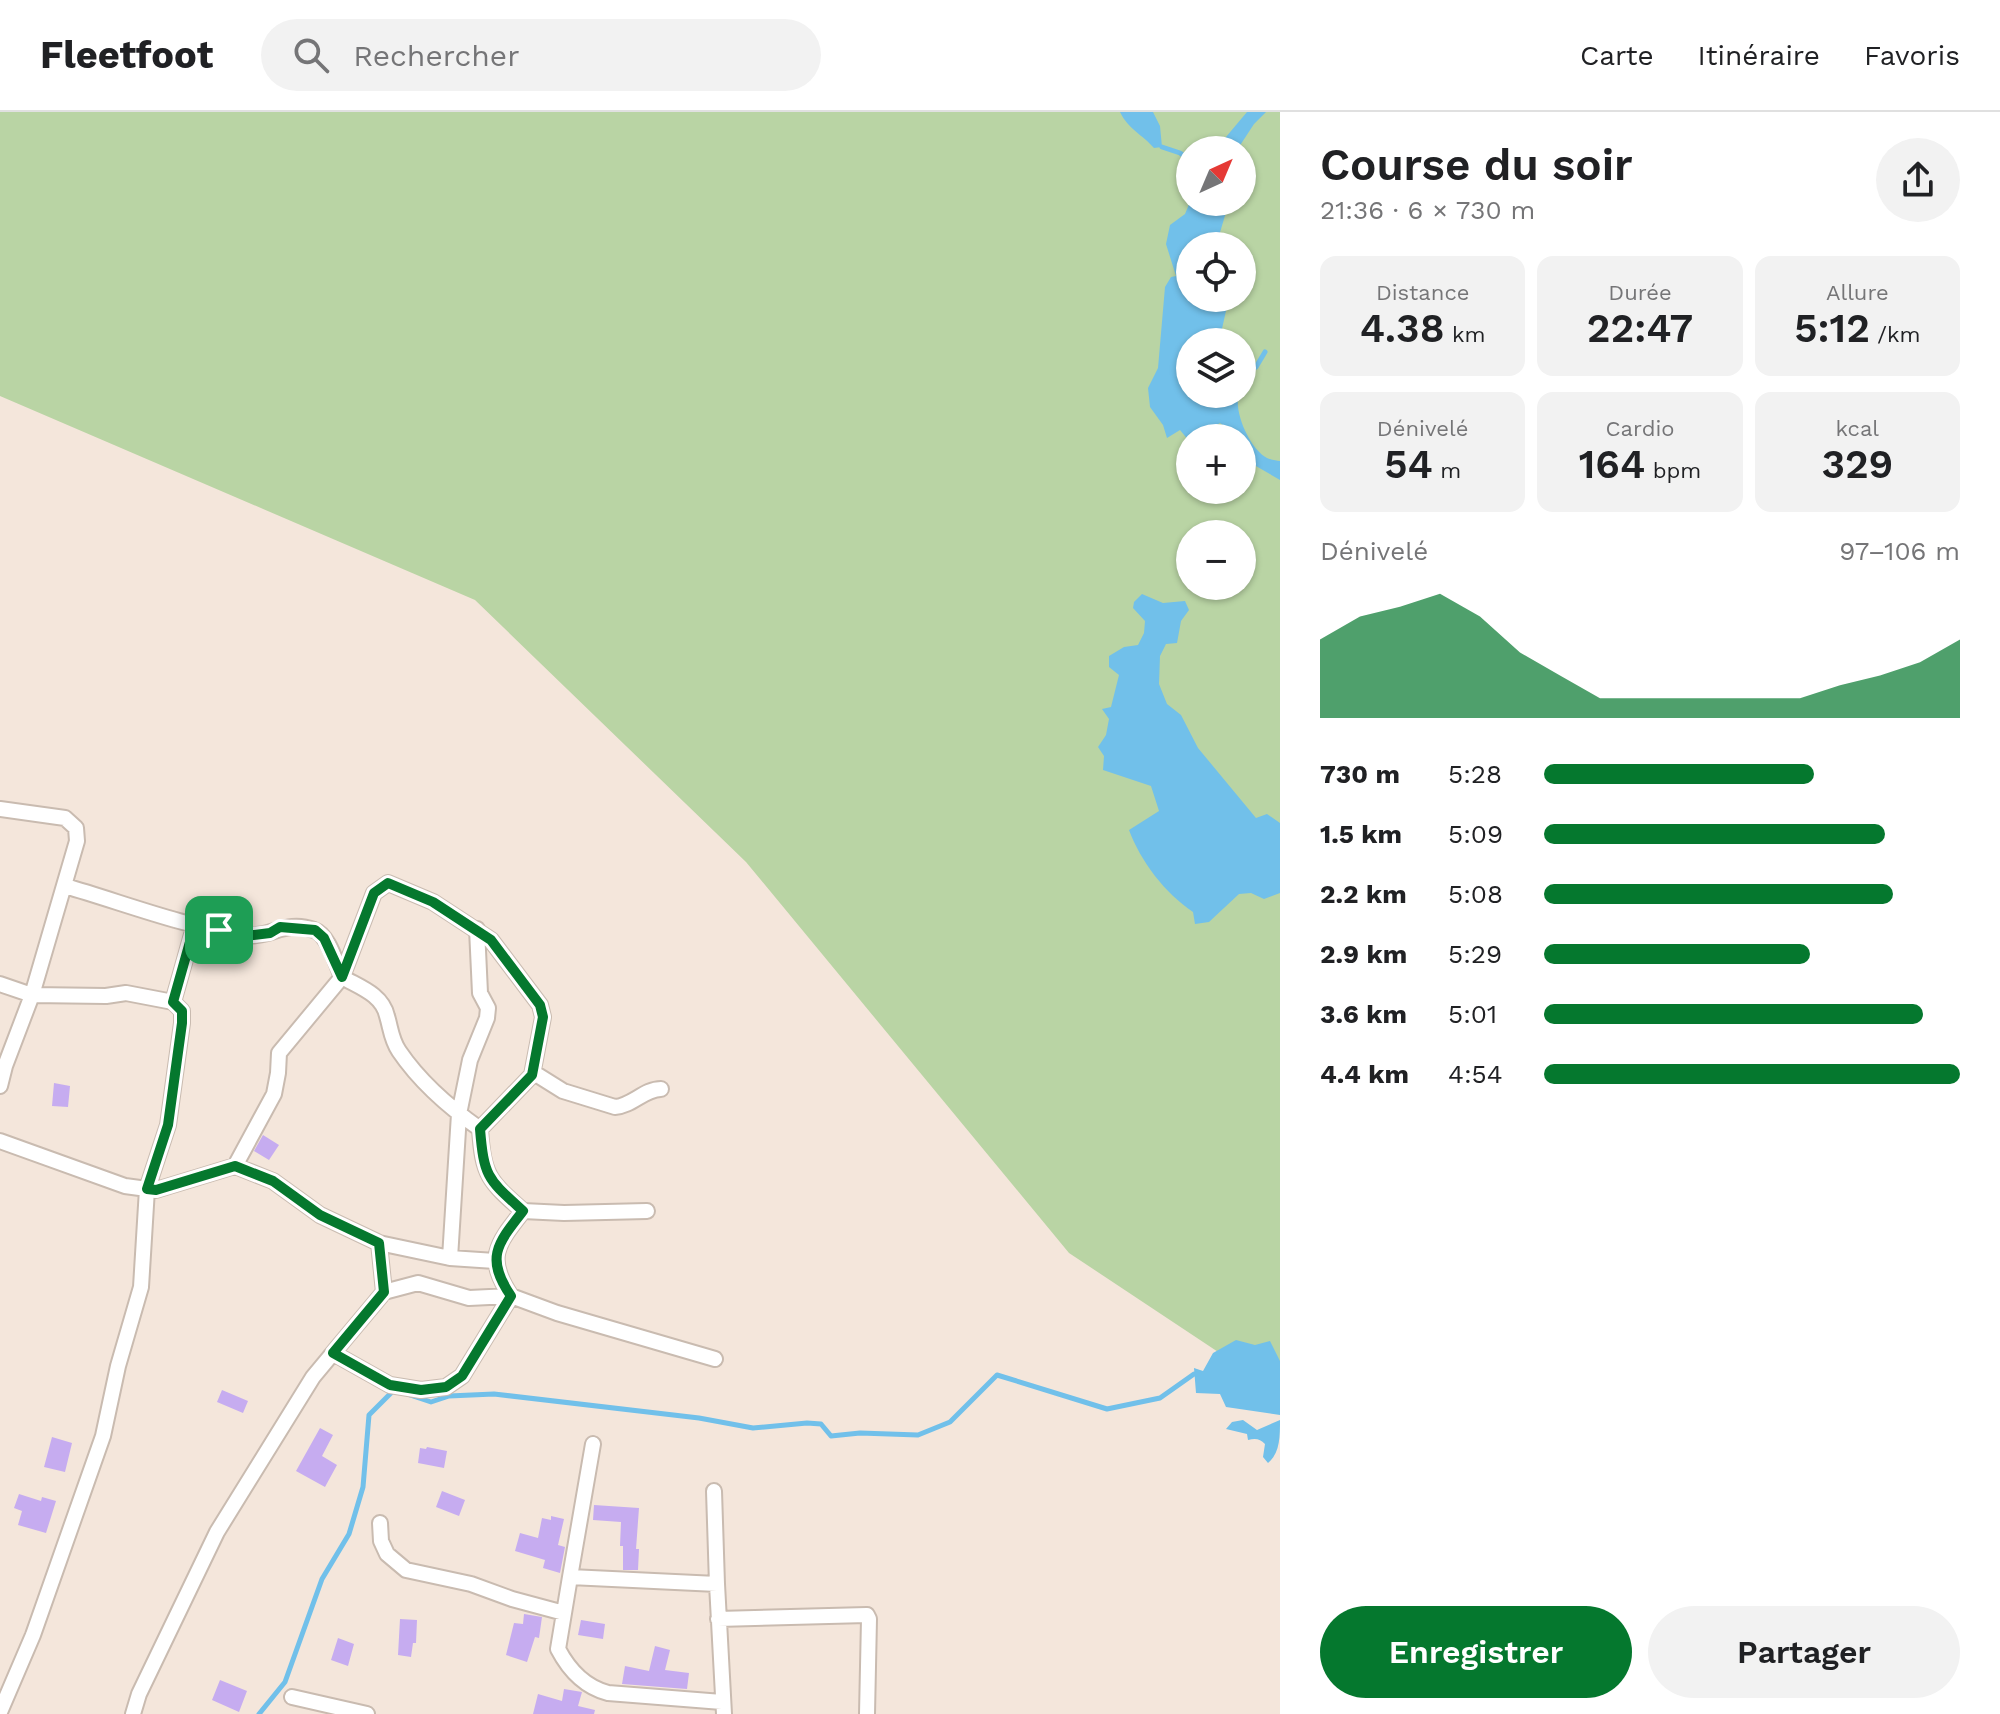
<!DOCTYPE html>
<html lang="fr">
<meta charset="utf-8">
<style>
:root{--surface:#fff;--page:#f2f2f2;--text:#202124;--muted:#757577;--line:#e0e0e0;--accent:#05782e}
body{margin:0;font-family:"Work Sans",sans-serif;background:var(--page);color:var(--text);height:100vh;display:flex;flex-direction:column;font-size:30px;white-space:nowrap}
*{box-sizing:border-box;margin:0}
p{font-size:26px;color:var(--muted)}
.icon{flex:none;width:44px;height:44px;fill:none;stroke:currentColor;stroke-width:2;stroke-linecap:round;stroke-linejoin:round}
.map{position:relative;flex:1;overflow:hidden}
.sheet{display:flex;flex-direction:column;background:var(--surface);width:720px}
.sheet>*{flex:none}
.needle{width:52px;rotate:44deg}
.buttons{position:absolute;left:1176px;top:24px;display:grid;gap:16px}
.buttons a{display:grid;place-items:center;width:80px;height:80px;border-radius:50%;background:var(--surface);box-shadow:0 2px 6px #0004;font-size:40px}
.pin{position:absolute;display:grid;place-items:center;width:68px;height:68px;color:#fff;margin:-34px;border-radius:16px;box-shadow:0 4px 12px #0006}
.round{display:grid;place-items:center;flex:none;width:84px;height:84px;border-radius:42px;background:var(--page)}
.head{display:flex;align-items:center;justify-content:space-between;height:136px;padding:0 40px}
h1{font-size:44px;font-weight:600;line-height:60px}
.metrics{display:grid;grid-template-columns:repeat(3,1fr);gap:12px;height:136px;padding:8px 40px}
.metrics div{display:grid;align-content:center;border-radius:16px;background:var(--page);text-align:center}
.metrics b{font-size:40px;font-weight:600}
.metrics small{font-size:22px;font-weight:400}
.metrics p{font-size:22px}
.chart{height:224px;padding:16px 40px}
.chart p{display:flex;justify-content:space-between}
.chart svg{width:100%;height:144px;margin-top:8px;fill:var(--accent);opacity:.7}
.cta{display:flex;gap:16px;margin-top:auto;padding:16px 40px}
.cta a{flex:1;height:92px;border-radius:48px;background:var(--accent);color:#fff;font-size:32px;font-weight:600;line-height:92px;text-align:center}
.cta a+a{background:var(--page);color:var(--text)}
ul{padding:0 40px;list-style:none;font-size:26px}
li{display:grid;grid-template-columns:128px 96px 1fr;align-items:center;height:60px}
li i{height:20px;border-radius:10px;background:var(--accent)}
header{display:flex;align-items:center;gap:48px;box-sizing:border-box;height:112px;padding:0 40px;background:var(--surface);border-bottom:2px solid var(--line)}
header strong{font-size:38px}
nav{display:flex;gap:44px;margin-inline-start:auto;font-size:28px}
.search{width:560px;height:72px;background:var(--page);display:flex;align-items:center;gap:20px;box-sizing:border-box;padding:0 28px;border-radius:44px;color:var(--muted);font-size:30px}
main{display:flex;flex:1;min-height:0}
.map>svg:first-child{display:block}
</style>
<header>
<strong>Fleetfoot</strong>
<div class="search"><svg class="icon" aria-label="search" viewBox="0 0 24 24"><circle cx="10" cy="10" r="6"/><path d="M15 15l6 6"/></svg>Rechercher</div>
<nav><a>Carte</a><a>Itinéraire</a><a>Favoris</a></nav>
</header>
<main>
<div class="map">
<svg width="1280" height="1602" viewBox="0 0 1280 1602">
<rect width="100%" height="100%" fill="#f4e6db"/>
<path fill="#b9d4a4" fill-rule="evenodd" d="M0 0H1280V1281L1069 1141 746 750 475 488 0 284ZM1190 38H1242V90H1190ZM1190 134H1242V186H1190ZM1190 230H1242V282H1190ZM1190 326H1242V378H1190ZM1190 422H1242V474H1190Z"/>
<path fill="#71c0ea" d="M1120 0H1153L1160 14 1162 35 1154 36C1143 23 1128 17 1120 0Z
M1247 0H1266L1254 12 1237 38H1215Z
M1190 90H1229L1216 134H1190V186H1234L1226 199 1219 230H1190V282H1239C1233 299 1250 337 1267 346 1271 348 1276 348 1280 349V368L1242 346V326H1233L1228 317 1220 311 1189 329 1180 318 1167 326 1163 313 1150 295 1148 276 1158 256 1165 175 1171 165 1176 164 1166 132 1170 113 1185 102Z
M1142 482 1163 491 1185 489 1189 498 1181 509 1177 531 1166 532 1160 544 1159 572 1167 592 1181 603 1198 636 1256 706 1267 702 1280 711V781L1264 787 1251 781 1239 782 1209 810 1195 812 1193 800C1165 781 1141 750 1129 718L1159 699 1151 674 1103 658 1104 644 1098 635 1106 623 1109 607 1102 597 1111 595 1119 563 1109 555V544L1124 535 1138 533 1144 521 1145 509 1133 496 1134 490Z
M1236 1228 1255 1233 1270 1229 1280 1249V1303L1226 1295 1220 1282 1196 1281 1194 1256 1203 1259 1213 1241Z
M1243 1308 1257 1318 1280 1308C1280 1325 1280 1341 1268 1351L1263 1345 1265 1332C1260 1327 1256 1326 1248 1328L1247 1322 1226 1317 1232 1310Z"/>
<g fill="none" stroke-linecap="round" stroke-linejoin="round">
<path stroke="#71c0ea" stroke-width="5" d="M1162 35 1180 41 1190 48
M1256 255 1265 240
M407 1282 431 1290 449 1284 494 1282 699 1306 753 1316 807 1311 821 1312 831 1324 860 1321 918 1323 950 1310 997 1263 1107 1297 1160 1286 1194 1262H1197
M259 1602 285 1570 322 1467 349 1422 363 1375 369 1303 394 1278 397 1279"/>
</g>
<path fill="#c6acf0" d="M54 971 70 974 68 995 52 994Z
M263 1023 279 1033 269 1048 254 1039Z
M222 1278 248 1289 243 1301 217 1290Z
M320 1316 333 1323 322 1344 337 1353 325 1375 296 1359Z
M52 1325 72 1331 65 1360 44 1355Z
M427 1335 447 1339 444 1356 418 1351 420 1336 426 1337Z
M442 1379 465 1388 459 1404 436 1395Z
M19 1382 41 1389 42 1385 56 1389 46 1421 18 1413 22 1399 14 1396Z
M594 1393 639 1396 636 1437H639L638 1458H623V1434H620L621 1410 593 1408Z
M551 1404 564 1407 558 1433 565 1435 560 1461 543 1456 545 1448 515 1439 520 1421 538 1426 542 1406 551 1408Z
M524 1502 542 1505 539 1526 535 1525 527 1550 506 1543 514 1511 523 1512Z
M400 1507 417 1508 416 1531H413L411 1545 398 1543Z
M581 1508 605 1512 603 1527 578 1523Z
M338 1526 354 1532 348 1554 331 1548Z
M655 1534 670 1538 665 1558 689 1561 687 1577 622 1572 625 1554 649 1559Z
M220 1568 247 1579 239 1600 212 1588Z
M564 1577 582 1580 578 1594 595 1598 594 1602H533L538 1582 562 1589Z"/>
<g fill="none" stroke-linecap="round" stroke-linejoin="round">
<defs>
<path id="street" d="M0 697 65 706 76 716 77 729 32 883 5 954 0 974
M65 774C124 791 182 814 243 823 270 827 285 807 314 818 329 823 336 852 342 865L279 941 278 961 274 982 235 1054
M0 872 32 883 106 884 126 881 173 890
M480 1017C450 996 420 970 399 939 391 927 391 917 387 904 382 882 359 875 342 865L374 781 388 771 433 790 491 828 540 893 543 905 532 963
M0 1029 125 1074 147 1077 168 1013 182 911V899L173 890 195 812
M523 1099C489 1069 483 1064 480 1017L532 963 539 964 563 979 615 995C632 994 644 977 661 977
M379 1131 384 1180
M450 1146 459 1002 470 948 487 906 488 896 480 881 477 817
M333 1241 384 1180 418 1171 469 1186 511 1184 557 1201 715 1247
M593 1332 570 1465 717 1472 724 1602
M714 1379 717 1472
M380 1411 381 1429 387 1442 406 1458 471 1472 512 1487 564 1501
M570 1465 558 1537C569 1558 585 1575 608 1581L722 1590
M718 1507 867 1503 869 1507 867 1602
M292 1585 367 1602
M0 1600 33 1523 103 1324 118 1254 141 1175 147 1077 156 1078 235 1054 273 1069 320 1103 379 1131 450 1146 495 1149
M133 1602 139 1582 217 1420 313 1265 333 1241 390 1273 421 1278 446 1275 462 1264 511 1184C485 1146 497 1132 523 1099L564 1101 647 1099"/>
</defs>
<use href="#street" stroke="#c9bbb0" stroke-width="18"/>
<use href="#street" stroke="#fff" stroke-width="14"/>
</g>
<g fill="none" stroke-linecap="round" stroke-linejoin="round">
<defs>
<path id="route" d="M388 771 433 790 491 828 540 893 543 905 532 963 480 1017C484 1066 488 1067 523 1099 497 1132 485 1146 511 1184L462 1264 446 1275 421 1278 390 1273 333 1241 384 1180 379 1131 320 1103 273 1069 235 1054 156 1078 147 1077 168 1013 182 911V899L173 890 195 812 245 824 270 821 280 815 315 818 324 826 342 865 374 781Z"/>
</defs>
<use href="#route" stroke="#fff" stroke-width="16"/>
<use href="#route" stroke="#05782e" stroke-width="10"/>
</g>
</svg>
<div class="buttons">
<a><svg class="needle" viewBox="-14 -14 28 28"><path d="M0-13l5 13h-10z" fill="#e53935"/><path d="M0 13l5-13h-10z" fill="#757577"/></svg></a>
<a><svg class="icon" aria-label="locate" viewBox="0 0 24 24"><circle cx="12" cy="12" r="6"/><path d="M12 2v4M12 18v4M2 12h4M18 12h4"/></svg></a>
<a><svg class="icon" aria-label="layers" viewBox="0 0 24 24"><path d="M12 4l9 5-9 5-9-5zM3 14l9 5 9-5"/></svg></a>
<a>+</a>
<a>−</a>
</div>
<div class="pin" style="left:219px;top:818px;background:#1e9e55"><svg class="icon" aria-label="arrive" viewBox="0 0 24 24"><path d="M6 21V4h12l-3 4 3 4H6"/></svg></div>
</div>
<section class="sheet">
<div class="head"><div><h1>Course du soir</h1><p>21:36 · 6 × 730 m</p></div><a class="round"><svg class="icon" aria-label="share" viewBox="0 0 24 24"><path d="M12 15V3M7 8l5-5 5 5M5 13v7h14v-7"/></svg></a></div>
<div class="metrics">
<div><p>Distance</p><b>4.38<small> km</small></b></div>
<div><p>Durée</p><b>22:47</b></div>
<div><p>Allure</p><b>5:12<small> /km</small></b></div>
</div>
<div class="metrics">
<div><p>Dénivelé</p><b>54<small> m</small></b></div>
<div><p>Cardio</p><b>164<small> bpm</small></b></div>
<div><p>kcal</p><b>329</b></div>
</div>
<div class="chart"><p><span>Dénivelé</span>97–106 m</p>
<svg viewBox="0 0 160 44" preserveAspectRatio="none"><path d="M0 44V20L10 13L20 10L30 6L40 13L50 24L60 31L70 38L80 38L90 38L100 38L110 38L120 38L130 34L140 31L150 27L160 20V44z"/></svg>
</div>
<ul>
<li><b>730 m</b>5:28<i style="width:65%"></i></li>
<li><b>1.5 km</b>5:09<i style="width:82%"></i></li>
<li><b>2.2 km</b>5:08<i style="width:84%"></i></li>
<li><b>2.9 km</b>5:29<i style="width:64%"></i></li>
<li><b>3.6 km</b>5:01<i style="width:91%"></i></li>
<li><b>4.4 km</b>4:54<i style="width:100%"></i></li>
</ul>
<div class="cta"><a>Enregistrer</a><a>Partager</a></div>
</section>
</main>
